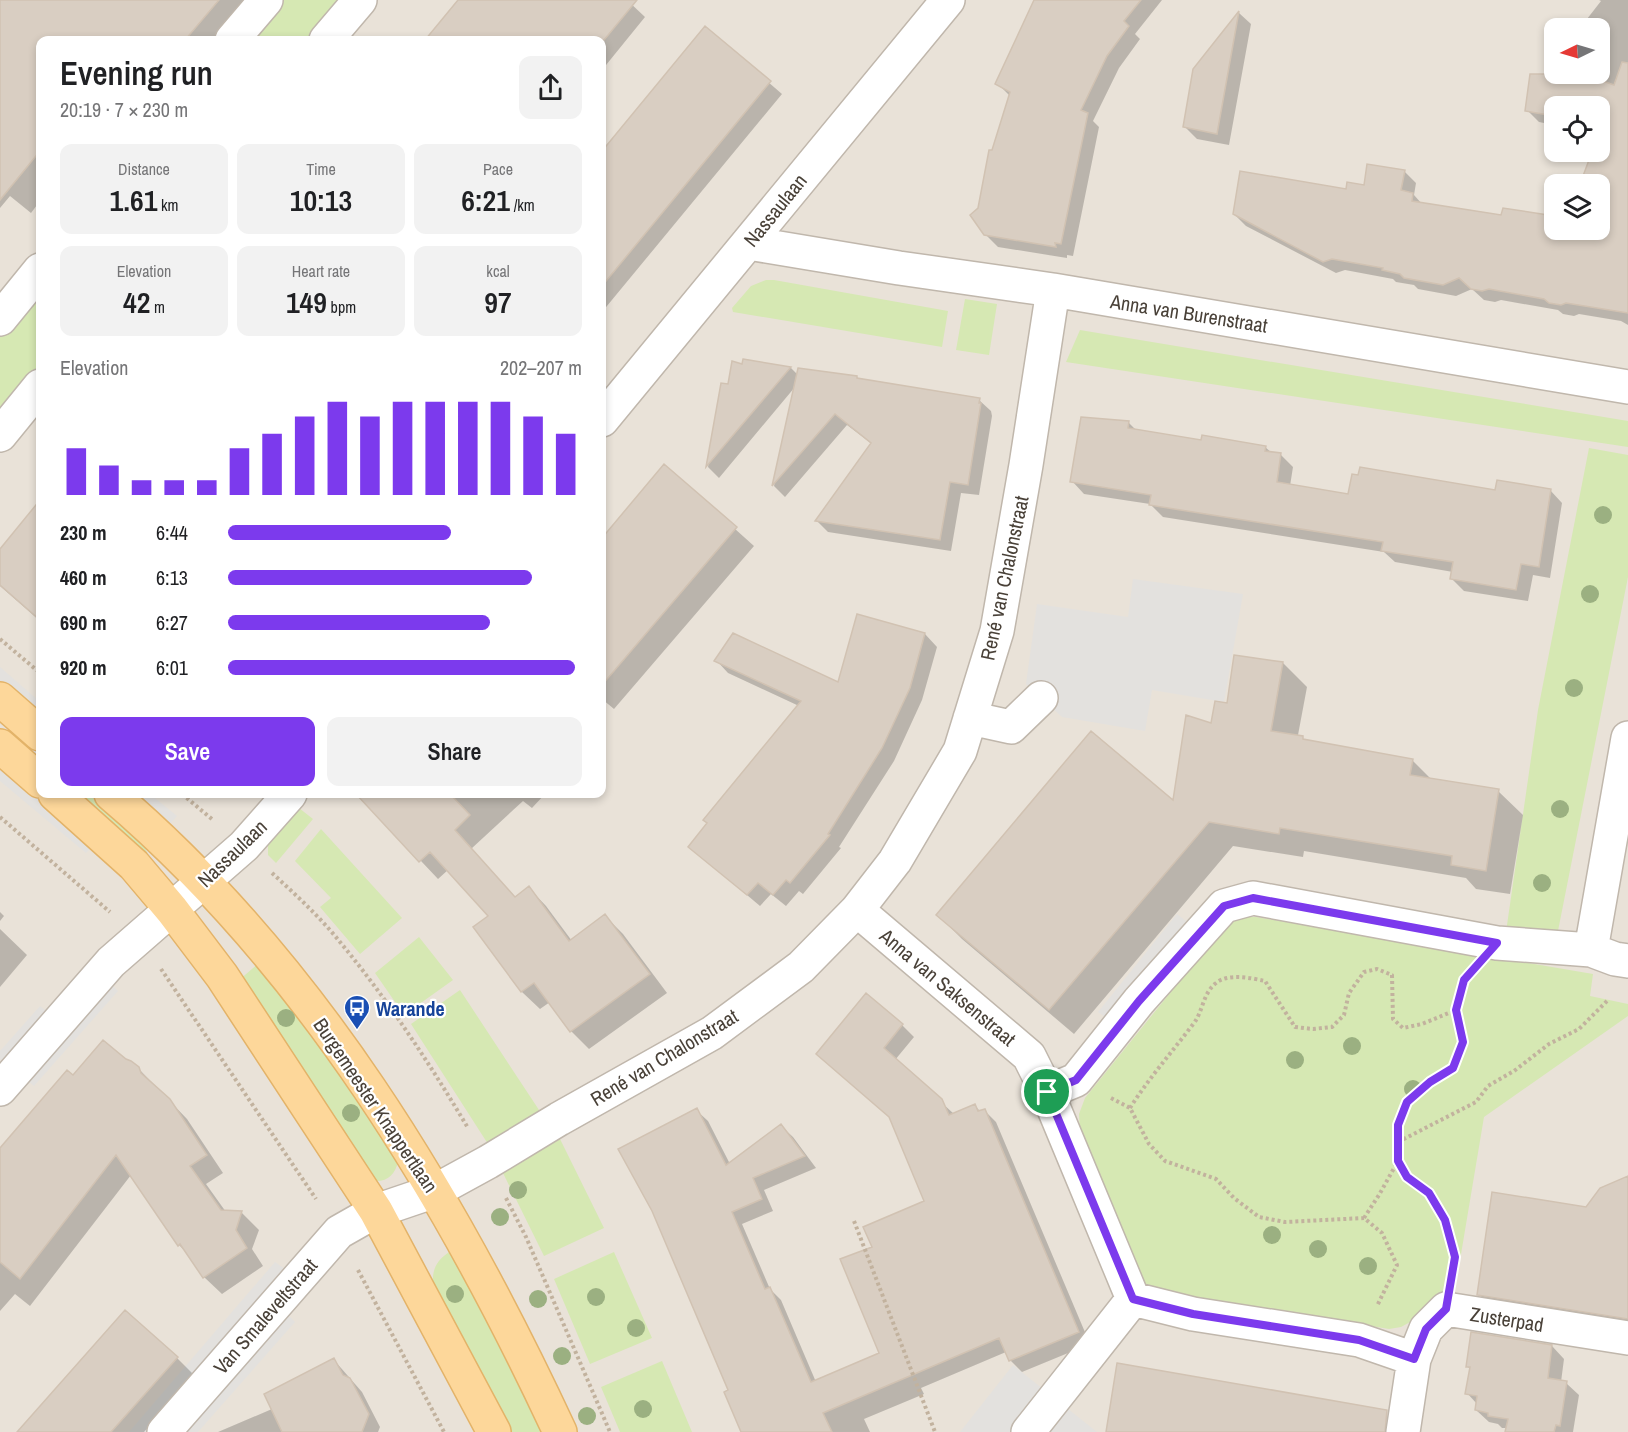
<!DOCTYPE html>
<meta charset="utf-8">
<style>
:root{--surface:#fff;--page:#f2f2f2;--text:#202124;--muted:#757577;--accent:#7c3aed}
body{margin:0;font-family:"Archivo Narrow",sans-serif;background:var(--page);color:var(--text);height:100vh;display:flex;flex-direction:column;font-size:22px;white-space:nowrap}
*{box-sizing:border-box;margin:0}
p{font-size:20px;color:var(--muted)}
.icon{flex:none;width:33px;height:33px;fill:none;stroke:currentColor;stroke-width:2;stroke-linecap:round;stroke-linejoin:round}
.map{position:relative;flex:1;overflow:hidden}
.panel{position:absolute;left:36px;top:36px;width:570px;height:762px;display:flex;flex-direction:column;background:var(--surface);border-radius:12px;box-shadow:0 3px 9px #0003}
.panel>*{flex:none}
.needle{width:39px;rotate:265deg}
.controls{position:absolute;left:1544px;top:18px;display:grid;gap:12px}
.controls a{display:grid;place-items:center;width:66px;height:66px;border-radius:12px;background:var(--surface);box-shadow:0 3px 9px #0003;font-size:30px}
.pin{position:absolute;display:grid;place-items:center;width:51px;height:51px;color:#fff;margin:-26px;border:3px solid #fff;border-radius:50%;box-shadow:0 2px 6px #0007}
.round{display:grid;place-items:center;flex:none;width:63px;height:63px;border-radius:12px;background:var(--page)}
.overview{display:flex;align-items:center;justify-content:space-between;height:102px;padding:0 24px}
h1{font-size:33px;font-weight:600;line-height:45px}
.metrics{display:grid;grid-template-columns:repeat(3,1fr);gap:9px;height:102px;padding:6px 24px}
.metrics div{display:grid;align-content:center;border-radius:12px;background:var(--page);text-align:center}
.metrics b{font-size:30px;font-weight:600}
.metrics small{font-size:16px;font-weight:400}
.metrics p{font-size:16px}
.chart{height:168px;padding:12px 24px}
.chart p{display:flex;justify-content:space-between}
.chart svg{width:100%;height:108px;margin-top:6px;stroke:var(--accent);stroke-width:6}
.cta{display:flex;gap:12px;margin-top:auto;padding:12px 24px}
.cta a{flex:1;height:69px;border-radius:12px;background:var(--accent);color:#fff;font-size:24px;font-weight:600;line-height:69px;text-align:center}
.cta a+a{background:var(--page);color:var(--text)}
ul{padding:0 24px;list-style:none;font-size:20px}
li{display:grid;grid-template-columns:96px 72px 1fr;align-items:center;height:45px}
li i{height:15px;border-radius:8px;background:var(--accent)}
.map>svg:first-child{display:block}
</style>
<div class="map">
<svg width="1628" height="1432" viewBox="0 0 1628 1432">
<rect width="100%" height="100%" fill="#f5f0ea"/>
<path fill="#e9e2d8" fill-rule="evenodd" d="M0 0H1628V1432H0ZM1554 28H1599V74H1554ZM40 40H602V794H40ZM1554 106H1599V152H1554ZM1554 184H1599V230H1554Z"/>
<path fill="#d6e8b3" d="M281 0H346L312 40H247Z
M766 280H774L948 311 942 347 733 312 732 308 751 286Z
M40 288V365L0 414V336Z
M965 299 997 304 989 355 956 350Z
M1080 330 1628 421V447L1066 362Z
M1589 448 1628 455V577L1556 941 1506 932 1538 710Z
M72 794H88C103 807 144 837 148 855H144Z
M299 808 313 819 276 863 268 855V843Z
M321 829 402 918 360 954 320 907 331 898 295 861Z
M1244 917H1256L1593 974 1590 996 1628 1004V1016L1484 1117 1455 1290 1436 1295 1412 1321 1401 1327 1389 1329 1159 1291 1146 1284 1141 1278 1080 1133 1079 1114 1085 1098 1225 925Z
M419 937 453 980 404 1015 375 973Z
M259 963 316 1033 398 1162C395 1174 388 1182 374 1181L238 981Z
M460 990 541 1113 488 1144 411 1024Z
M560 1139 604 1228 544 1256 503 1173Z
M449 1252H454L549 1432H507L433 1287C432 1270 435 1262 449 1252Z
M614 1252 652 1338 590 1364 554 1279Z
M662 1361 692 1432H620L601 1387Z"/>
<path fill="#e3e1de" d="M1133 579 1243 594 1224 702 1152 690 1145 731 1062 717 1026 684 1037 604 1128 617Z
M0 667 40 702V718L0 683Z
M0 766 94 845 86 853 0 781Z
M129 794H150L177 816 168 826Z
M1177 914 1186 921 1108 1019 1098 1012Z
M110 983 118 991 34 1086 24 1078Z
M40 1006 49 1013 5 1063 0 1059V1051Z
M275 1262 285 1269 146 1432H129Z
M286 1313 295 1322 198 1432H180Z
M1013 1365 1097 1432H960Z"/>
<path fill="#0003" d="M12 0H260L226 40H40V201L31 213 10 196 0 208V15Z
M461 0H627L645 17 602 70V40H427Z
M1036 0H1162L1135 34 1140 39 1119 68 1093 121 1099 127 1073 256 1067 255V258L998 247 985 234 980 209 993 152 1010 96 997 83Z
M1599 0H1628V325L1621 321 1579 314 1574 316 1563 314 1558 310 1501 300 1495 302 1484 300 1472 289 1456 296 1418 289 1414 285 1396 282 1393 279 1345 270 1336 273 1246 226 1234 214 1347 191 1404 171 1416 183 1414 195 1422 204 1502 217 1554 218V230H1599V184H1582L1593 152H1599V106H1554V125L1539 122 1527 110 1557 79 1558 74H1599V28H1580L1601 1Z
M1239 13 1251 24 1229 145 1197 139 1185 127 1195 70Z
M705 28 782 94 602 312V154Z
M744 361 791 368 798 375 857 377 859 380 979 400 991 411 992 416 979 495 961 493 951 551 828 532 817 521 872 444 847 425 785 497 774 486 795 387 719 478 708 467 722 385 729 386 743 365Z
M1128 422 1137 431 1202 442 1265 447 1272 453 1281 455 1293 467 1290 486 1349 496 1550 490 1562 503 1550 578 1533 575 1528 601 1464 591 1451 578 1453 572 1395 562 1384 552 1163 517 1150 504 1084 494 1072 481Z
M665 466 754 546 614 709 602 699V541Z
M40 502V621L0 586V551Z
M925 634 937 647 922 700 894 761 839 847 841 848 803 894 799 891 786 906 771 894 760 906 696 852 799 706 728 673 716 660 839 685Z
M1283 663 1307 687 1298 735 1307 742 1412 760 1432 780 1498 791 1523 815 1510 894 1476 889 1466 878 1304 851 1303 857 1233 846 1074 1034 962 939 938 915 1174 802 1212 725 1228 705Z
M387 794H545L532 808 523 801 471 849 516 898 529 888 546 906 572 941 605 916 623 934 667 993 589 1049 571 1031 550 1002 540 1009 522 992 475 927 490 916 448 870 438 879 371 808Z
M0 912 4 916 0 921Z
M0 929 27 955 0 987Z
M902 1025 914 1037 895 1060 954 1114 975 1106 981 1112 984 1110 996 1122 1090 1344 1022 1372 1010 1360 1006 1352 921 1388 924 1394 864 1419 870 1432H748L696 1110 708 1121 730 1164 781 1126 793 1137 816 1168 764 1190 773 1211 742 1224 770 1289 781 1300 816 1382 881 1353 874 1248 926 1202 892 1118 829 1065Z
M138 1068 187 1119 223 1173 206 1184 226 1212 242 1213 259 1230 252 1249 263 1266 222 1294 204 1277 190 1256 179 1245 131 1175 30 1306 15 1294 0 1311V1150L73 1078Z
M1628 1186V1338L1502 1318 1479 1294 1586 1209Z
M1552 1346 1564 1359 1561 1382 1566 1383 1579 1395 1573 1432H1506V1428H1502L1498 1424 1489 1422 1476 1410 1477 1404 1467 1393 1471 1370 1467 1366Z
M177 1358 194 1375 144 1432H19Z
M334 1360 362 1392 380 1427 378 1432H218L272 1409Z"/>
<path fill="#d9cec2" stroke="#d1c2b2" stroke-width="1.5" d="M0 0H219L185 40H40V151L0 200Z
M458 0H637L604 40H425Z
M1034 0H1141L1124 21 1129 26 1107 56 1081 110 1088 113 1061 244 1055 243 1056 247 984 235 970 215 978 208 989 150H992L1010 92 995 84Z
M1239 11 1217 134 1183 127 1193 69Z
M705 26 771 81 602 286V151Z
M1622 62 1628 63V313L1566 303 1561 305 1549 303 1544 299 1489 289 1482 291 1471 289 1459 278 1443 285 1404 278 1400 274 1382 270 1383 268 1332 259 1323 262 1233 214 1240 171 1346 189 1347 182 1364 185 1367 164 1405 170 1401 190 1413 193 1412 201 1501 215 1503 208 1554 216V230H1599V184H1580L1592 152H1599V130L1601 124H1599V106H1554V116L1525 111 1530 74H1583L1614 85Z
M743 359 791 367 706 467 721 383 728 384 732 361 742 364Z
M798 368 857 376V378L980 398 979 403H981L968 485 950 482 940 540 815 521 871 443 835 414 772 486Z
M1081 417 1129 421 1128 428 1201 440 1202 435 1266 446 1265 451 1281 453 1277 482 1348 494 1352 474 1358 475 1360 467 1495 490 1497 480 1551 489 1539 567 1521 564 1516 590 1450 579 1453 562 1381 551 1383 542 1149 505 1151 495 1070 482Z
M664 464 737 527 602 685V538Z
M40 500V620L0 585V549Z
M857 614 925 633 910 688 882 748 828 834 830 835 790 883 786 880 773 895 758 883 747 895 688 847 707 823 703 820 801 701 714 661 733 633 838 682Z
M1234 655 1283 662 1271 731 1303 736V739L1413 759 1410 775 1499 789 1486 871 1451 865 1452 856 1280 828 1279 834 1209 822 1049 1010 936 915 1091 731 1173 800 1186 715 1211 723 1215 701 1227 703Z
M356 794H450L470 815 455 830 515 897 529 886 569 941 605 914 650 974 570 1032 534 983 521 992 473 927 488 916 430 852 419 862Z
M866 993 903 1024 884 1048 942 1099 949 1115 975 1104 978 1111 985 1109 1079 1332 1009 1361 999 1338 823 1413 832 1432H741L724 1392 728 1390 652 1211 618 1149 697 1108 726 1165 781 1124 805 1156 753 1178 762 1199 732 1212 765 1289 770 1287 811 1382 879 1353 840 1259 872 1247 863 1227 924 1201 889 1117 816 1054Z
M103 1040 126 1059 131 1061 139 1067 141 1073 170 1099 207 1155 190 1166 221 1210 242 1211 236 1230 247 1248 203 1278 180 1244 178 1246 116 1155 20 1279 0 1262V1148L67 1070 73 1075Z
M1628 1176V1319L1477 1295 1492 1192 1586 1207 1600 1188Z
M125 1310 178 1357 111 1432H17Z
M1471 1332 1552 1345 1548 1378 1567 1381 1560 1426 1556 1425 1554 1432H1505L1508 1419 1488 1416V1413L1475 1410 1477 1396 1465 1394 1470 1367H1466Z
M334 1358 343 1375 350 1378 369 1414 362 1432H282L264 1394Z
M1117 1363 1387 1410 1385 1432H1106Z"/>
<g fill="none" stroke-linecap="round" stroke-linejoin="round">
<defs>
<path id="minor" d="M232 40 266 0
M326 40 360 0
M748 243 899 268 1053 290 1628 387
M0 319 40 270
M602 420 948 0
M0 435 40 386
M970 718 1011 727 1041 698
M857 910 1029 1056 1047 1092 1133 1299 1193 1314 1359 1340 1414 1359 1403 1432
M1591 950 1628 738
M0 1089 111 962 244 846 290 794
M1047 1092 1076 1080 1139 1001 1224 906 1253 898 1497 943 1591 950 1615 959 1628 961
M1414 1359 1426 1329 1446 1309 1628 1338
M164 1432 339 1232 376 1211 435 1191 488 1162 559 1119 712 1033 801 967 857 910 895 861 960 751 997 631 1026 465 1053 290
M1028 1432 1133 1299"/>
<path id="major" d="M0 699 40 734
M0 746 40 781
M55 794 134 865 172 910 222 976 376 1211 494 1432
M111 794C311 964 450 1196 560 1432"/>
</defs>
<use href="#minor" stroke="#c0b7ac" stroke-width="36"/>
<use href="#major" stroke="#e3b369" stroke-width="36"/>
<path stroke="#c2b29e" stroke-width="4" stroke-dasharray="3 3" stroke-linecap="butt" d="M0 639 40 673
M182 794 213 820
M0 817 110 912
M272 873C296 895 320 917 340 942 388 1000 430 1064 468 1128
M161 969 316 1199
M1111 1098 1130 1108 1149 1144 1165 1161 1216 1179 1234 1198 1259 1217 1285 1222 1364 1218 1382 1233 1397 1265 1377 1306
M1130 1108C1149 1078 1172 1052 1194 1023 1203 1011 1203 993 1216 983 1228 973 1251 978 1265 981L1295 1027 1313 1029 1332 1027 1344 1015 1349 993 1364 972 1377 969 1392 975 1393 1019 1403 1028 1422 1024 1456 1010
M1398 1142 1476 1102 1488 1086 1514 1071 1549 1044 1579 1029 1609 999
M1398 1161 1407 1177 1429 1193 1445 1220 1455 1257 1453 1270
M506 1198 526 1237 610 1432
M1364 1218 1379 1195 1398 1161V1125L1407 1102 1430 1082 1453 1068 1463 1043 1456 1010 1464 980 1466 977
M854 1221 935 1432
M358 1270 444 1432"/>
<use href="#minor" stroke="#fff" stroke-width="33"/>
<use href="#major" stroke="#fdd79a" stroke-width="33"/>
</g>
<g fill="#9bb081">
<circle cx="1603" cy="515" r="9"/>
<circle cx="1590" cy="594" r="9"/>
<circle cx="1574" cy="688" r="9"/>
<circle cx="1560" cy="809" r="9"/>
<circle cx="1542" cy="883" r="9"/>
<circle cx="286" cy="1018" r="9"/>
<circle cx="1352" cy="1046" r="9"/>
<circle cx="1295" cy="1060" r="9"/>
<circle cx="1413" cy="1089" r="9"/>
<circle cx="351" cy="1113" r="9"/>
<circle cx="518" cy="1190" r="9"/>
<circle cx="500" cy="1217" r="9"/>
<circle cx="1272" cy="1235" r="9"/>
<circle cx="1318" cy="1249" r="9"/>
<circle cx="1368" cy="1266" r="9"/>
<circle cx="455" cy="1294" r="9"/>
<circle cx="596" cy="1297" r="9"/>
<circle cx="538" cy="1299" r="9"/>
<circle cx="636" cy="1328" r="9"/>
<circle cx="562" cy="1356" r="9"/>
<circle cx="643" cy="1409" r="9"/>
<circle cx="587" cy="1416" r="9"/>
</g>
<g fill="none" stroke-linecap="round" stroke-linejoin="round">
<defs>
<path id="route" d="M1253 898 1497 943 1464 980 1456 1010 1463 1042 1453 1068 1430 1082 1407 1102 1398 1125V1161L1407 1177 1429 1193 1445 1220 1455 1257 1446 1309 1426 1329 1414 1359 1359 1340 1193 1314 1133 1299 1047 1092 1076 1080 1139 1001 1224 906Z"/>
</defs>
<use href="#route" stroke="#fff" stroke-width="12"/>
<use href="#route" stroke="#7c3aed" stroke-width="8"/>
</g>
<defs>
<symbol id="bus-pin" viewBox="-11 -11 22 30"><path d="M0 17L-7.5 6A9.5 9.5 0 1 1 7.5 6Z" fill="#1a4fb4" stroke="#fff"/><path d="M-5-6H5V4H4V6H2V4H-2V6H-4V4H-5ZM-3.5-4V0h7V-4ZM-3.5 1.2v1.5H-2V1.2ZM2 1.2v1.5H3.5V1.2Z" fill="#fff"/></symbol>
</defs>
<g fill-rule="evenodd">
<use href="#bus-pin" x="342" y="993" width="30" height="40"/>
</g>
<g text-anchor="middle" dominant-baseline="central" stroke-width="4.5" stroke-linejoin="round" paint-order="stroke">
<g font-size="20" fill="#494138" stroke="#fff">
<text transform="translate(775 210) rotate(-51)">Nassaulaan</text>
<text transform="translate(1189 313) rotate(9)">Anna van Burenstraat</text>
<text transform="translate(1004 578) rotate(-78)">René van Chalonstraat</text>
<text transform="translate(232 853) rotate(-44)">Nassaulaan</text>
<text transform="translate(948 987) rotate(40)">Anna van Saksenstraat</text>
<text transform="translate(664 1057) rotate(-31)">René van Chalonstraat</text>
<text transform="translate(376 1105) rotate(56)">Burgemeester Knappertlaan</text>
<text transform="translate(265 1316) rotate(-49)">Van Smaleveltstraat</text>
<text transform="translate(1507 1319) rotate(9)">Zusterpad</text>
</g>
<g font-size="20" font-weight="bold" fill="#164399" stroke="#fff" text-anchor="start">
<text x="376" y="1008">Warande</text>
</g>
</g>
</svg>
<div class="controls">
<a><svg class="needle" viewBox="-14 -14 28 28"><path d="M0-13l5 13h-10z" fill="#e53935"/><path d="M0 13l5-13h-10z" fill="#757577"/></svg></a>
<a><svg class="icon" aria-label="locate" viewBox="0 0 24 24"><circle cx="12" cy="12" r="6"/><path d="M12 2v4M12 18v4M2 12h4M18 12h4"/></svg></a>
<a><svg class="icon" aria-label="layers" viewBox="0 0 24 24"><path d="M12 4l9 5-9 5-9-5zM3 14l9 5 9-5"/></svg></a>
</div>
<div class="pin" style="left:1047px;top:1092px;background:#1e9e55"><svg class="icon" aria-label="arrive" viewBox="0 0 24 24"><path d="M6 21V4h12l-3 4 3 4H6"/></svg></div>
<section class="panel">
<div class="overview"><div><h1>Evening run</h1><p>20:19 · 7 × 230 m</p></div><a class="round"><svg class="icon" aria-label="share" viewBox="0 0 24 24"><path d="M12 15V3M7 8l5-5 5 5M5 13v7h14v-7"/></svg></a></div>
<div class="metrics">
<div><p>Distance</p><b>1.61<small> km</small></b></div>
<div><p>Time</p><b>10:13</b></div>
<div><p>Pace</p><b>6:21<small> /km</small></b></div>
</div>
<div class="metrics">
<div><p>Elevation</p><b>42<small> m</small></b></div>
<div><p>Heart rate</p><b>149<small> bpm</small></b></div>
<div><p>kcal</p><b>97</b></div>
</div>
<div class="chart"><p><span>Elevation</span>202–207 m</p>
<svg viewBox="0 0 160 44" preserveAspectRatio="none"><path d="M5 44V25M15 44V32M25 44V38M35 44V38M45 44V38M55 44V25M65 44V19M75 44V12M85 44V6M95 44V12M105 44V6M115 44V6M125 44V6M135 44V6M145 44V12M155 44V19"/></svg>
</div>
<ul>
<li><b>230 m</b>6:44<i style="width:63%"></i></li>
<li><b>460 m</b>6:13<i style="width:86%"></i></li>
<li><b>690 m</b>6:27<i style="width:74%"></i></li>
<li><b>920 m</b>6:01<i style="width:98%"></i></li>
</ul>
<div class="cta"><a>Save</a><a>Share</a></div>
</section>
</div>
